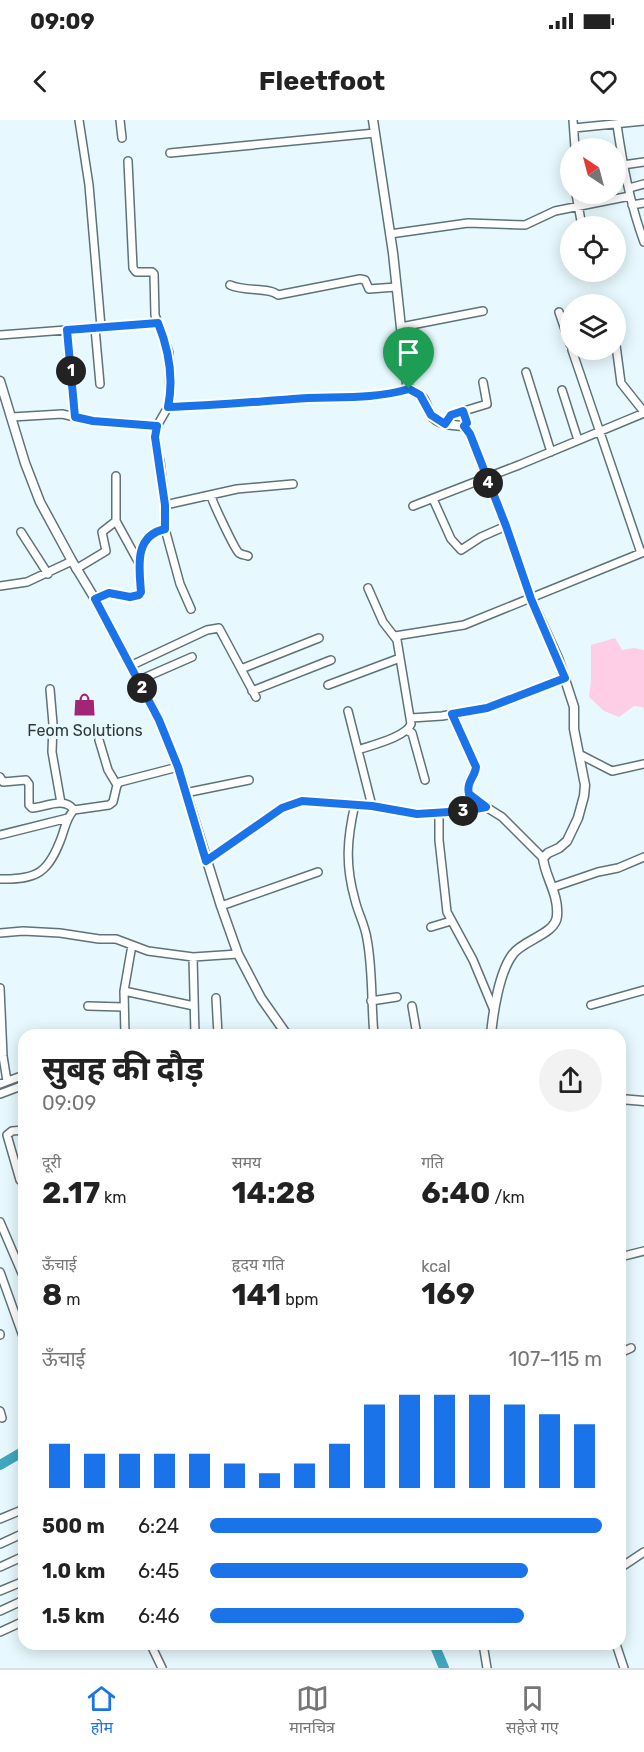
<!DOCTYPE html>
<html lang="hi">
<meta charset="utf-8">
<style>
:root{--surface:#fff;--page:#f2f2f2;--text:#222;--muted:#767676;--line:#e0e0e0;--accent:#1a73e8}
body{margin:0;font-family:Rubik,"Noto Sans Devanagari",sans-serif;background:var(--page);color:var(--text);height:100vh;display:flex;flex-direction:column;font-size:22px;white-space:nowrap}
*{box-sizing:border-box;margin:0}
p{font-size:20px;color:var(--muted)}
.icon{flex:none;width:33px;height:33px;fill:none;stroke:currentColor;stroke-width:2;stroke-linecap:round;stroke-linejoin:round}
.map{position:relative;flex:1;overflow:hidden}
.details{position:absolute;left:18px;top:909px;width:608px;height:621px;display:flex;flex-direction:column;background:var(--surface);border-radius:18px;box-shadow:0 3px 15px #0003}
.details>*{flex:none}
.needle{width:39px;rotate:324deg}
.tools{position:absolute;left:560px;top:18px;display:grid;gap:12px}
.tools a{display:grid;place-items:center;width:66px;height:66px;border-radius:50%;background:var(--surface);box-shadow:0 3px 15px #0003;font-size:30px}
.pin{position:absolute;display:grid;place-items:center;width:51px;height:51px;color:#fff;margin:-62px -26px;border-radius:50% 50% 50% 0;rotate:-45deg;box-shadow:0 0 6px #0007}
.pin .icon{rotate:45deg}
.km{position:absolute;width:30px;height:30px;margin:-15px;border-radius:50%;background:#222;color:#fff;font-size:16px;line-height:30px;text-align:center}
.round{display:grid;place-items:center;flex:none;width:63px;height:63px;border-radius:32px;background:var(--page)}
.overview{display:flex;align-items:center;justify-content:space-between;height:102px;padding:0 24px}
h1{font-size:33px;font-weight:700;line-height:45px}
.figures{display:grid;grid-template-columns:repeat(3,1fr);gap:9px;height:102px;padding:6px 24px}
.figures div{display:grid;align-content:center}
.figures b{font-size:30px;font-weight:700}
.figures small{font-size:16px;font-weight:400}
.figures p{font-size:16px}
.chart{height:168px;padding:12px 24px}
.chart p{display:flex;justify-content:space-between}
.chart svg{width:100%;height:108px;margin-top:6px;stroke:var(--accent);stroke-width:6}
ul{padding:0 24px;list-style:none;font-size:20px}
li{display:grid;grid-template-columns:96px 72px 1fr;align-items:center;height:45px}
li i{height:15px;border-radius:8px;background:var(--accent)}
.status{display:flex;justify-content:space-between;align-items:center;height:42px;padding:0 30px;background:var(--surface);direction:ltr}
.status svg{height:16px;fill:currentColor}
header{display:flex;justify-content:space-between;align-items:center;height:78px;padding:0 24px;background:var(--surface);font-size:27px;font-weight:700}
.dock{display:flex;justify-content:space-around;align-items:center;height:84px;border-top:2px solid var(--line);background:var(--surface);font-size:16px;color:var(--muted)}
.dock a{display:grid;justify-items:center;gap:3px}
.dock .current{color:var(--accent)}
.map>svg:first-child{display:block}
</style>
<div class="status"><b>09:09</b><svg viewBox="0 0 49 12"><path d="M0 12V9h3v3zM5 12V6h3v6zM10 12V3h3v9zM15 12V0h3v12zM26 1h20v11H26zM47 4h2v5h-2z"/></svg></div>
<header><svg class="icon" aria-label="back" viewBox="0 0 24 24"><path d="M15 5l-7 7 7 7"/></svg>Fleetfoot<svg class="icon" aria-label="heart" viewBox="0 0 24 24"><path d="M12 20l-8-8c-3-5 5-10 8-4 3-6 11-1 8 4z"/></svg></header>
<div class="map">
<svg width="644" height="1548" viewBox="0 0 644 1548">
<rect width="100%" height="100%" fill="#e7f9fe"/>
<path fill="#fecee6" d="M615 518 622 530 634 528 644 530V590L643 587 634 586 619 597 604 591 589 577 591 560V525Z"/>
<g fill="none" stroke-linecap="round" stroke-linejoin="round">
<path stroke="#41a7bf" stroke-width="10" d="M0 1345 24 1331
M434 1524 444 1548"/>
<defs>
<path id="minor" d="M79 0 89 65 101 207
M120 0 122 18
M573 0 575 28
M617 5C623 45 630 84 644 122
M574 8 644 1
M170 33 375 13
M128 41 133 148 136 152H152L154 154 155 195 169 233 170 276 168 287 157 306 155 317 156 329 160 341 165 385V409L180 464 191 489
M623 45 644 42
M629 68 644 64
M576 74 582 106
M632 85 644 83
M390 114 468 103 525 105 555 91 630 76
M230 165C245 172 270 167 278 175L360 159 365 160 369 169 396 167
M559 192 570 224
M401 207 483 191
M95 208 100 264
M67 210 75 297
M0 215 158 203
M615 218 621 263 644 292
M572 230 641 433
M526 252 551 332
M562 270 578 320
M168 287C210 286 252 282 293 279 332 276 371 280 409 269
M463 291 467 303 464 306
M12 297 62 294 93 301 157 306
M446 304 454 294 487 284 483 262
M211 376C213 383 235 430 239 433 242 435 245 435 248 436
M433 379 451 419 461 430 481 417 506 406
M165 385 237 369 293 364
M413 386 519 345 644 293
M116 401 139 443
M21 412 48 454
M76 449 106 431 102 412 116 401V356
M0 466 27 462 72 441
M95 479 109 473 130 477 139 475 141 472C139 446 134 416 165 409
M395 516 464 505 644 432
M130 546 207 510 219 508 256 577
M241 549 319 518
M137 561 192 537
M328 565 400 538
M50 569 53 604 52 632 61 683
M252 571 331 540
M348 591 372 686
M452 594 476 647 473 657 469 662V673L486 687
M411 598 442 596 487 588 565 558
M408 611 412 613 425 660
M99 620 108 650 117 665
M358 630C372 625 406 617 411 604L397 520 383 502 368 468
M579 634 612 651 644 644
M0 657 3 662 26 660 29 664V685L32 688C46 687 64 676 74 690
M185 673 249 660
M355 684C347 719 345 745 355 780 358 793 365 805 367 819 373 851 371 883 374 915
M439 693V720L447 792 473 840 493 888
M0 715 68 698
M206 741 282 688 302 681 372 686 417 694 465 691 486 687 502 697 543 738
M0 759C38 760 49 752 62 716 65 707 67 697 74 690L109 685 113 682 117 665 120 662 178 647
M554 767 598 752 618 748 644 737
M221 786 318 752
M431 807 451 801
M0 813 23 811 60 813 99 819H116L148 831 193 837 238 834
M193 837 195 915
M0 868 3 936 7 961
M124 871 194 886
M216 878 218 915
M371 881 397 877
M591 885 644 870
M88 886 123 887
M412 886 417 915
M125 915 124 871 132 825
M0 964 24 955
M0 974 24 965
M20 1060 7 1015 12 1011 24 1010
M0 1102 24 1158
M620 1137 644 1131
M0 1152 24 1219
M0 1214V1215
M620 1233 631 1228
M0 1291 2 1298
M0 1399 24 1389
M0 1424 24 1413
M0 1447 24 1436
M620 1448 644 1432
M0 1471 24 1461
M0 1491 24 1480
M0 1512 24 1501
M483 1524 487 1548
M616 1524 624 1548
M151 1525 162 1548"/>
<path id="tertiary" d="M373 0 393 133 407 264C410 272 416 272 422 277 427 282 427 290 431 295 438 305 453 305 464 306L470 314 506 406 531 479 558 538 574 587V609L585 665 584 676 578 698 567 721 559 728 548 733 543 738C545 757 559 774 557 796 556 814 523 820 513 834 499 852 493 893 491 915
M0 261 25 343 40 382 72 441 95 479 159 600 178 647 221 786 238 834 261 878 287 915
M620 979 644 981"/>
</defs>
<use href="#minor" stroke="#5e7278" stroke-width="10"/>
<use href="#tertiary" stroke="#5e7278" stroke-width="11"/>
<use href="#minor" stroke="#fff" stroke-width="7"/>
<use href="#tertiary" stroke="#fff" stroke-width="8"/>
</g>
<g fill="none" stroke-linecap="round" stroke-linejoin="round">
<defs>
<path id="route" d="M158 203C169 230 174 258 168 287 210 286 252 282 293 279 332 276 371 280 409 269L420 275 431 295 445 304 451 295 463 291 467 303 464 306 470 314 506 406 531 479 565 558 487 588 452 594 476 647C475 657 466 662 469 674L486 687 465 691 417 694 372 686 302 681 282 688 206 741 178 647 159 600 95 479 109 473 130 477 139 475 141 472C139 446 134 416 165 409V385L155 317 157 306 93 301 75 297 67 210Z"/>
</defs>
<use href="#route" stroke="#fff" stroke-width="12"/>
<use href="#route" stroke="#1a73e8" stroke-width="8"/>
</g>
<defs>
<symbol id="shop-bare" viewBox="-9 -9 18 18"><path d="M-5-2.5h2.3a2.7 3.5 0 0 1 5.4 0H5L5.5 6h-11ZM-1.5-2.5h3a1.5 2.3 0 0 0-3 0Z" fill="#a32576" stroke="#e7f9fe" stroke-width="2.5" paint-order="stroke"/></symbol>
</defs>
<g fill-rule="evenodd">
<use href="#shop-bare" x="68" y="568" width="33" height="33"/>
</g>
<g text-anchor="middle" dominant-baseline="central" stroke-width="6" stroke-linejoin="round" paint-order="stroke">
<g font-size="16" fill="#2f383a" stroke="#e7f9fe">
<text x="85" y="610">Feom Solutions</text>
</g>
</g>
</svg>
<div class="tools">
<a><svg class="needle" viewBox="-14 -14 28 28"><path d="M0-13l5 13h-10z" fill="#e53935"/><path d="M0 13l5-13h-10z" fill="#767676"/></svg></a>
<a><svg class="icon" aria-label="locate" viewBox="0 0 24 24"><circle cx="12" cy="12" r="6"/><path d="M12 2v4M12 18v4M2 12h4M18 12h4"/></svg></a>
<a><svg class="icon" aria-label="layers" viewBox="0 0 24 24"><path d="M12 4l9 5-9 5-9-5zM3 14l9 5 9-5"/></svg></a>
</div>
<div class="pin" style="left:409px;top:269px;background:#1e9e55"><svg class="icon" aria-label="arrive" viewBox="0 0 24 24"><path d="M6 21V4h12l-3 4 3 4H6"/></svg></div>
<b class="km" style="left:71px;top:251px">1</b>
<b class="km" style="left:142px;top:568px">2</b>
<b class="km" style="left:463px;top:691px">3</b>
<b class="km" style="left:488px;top:363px">4</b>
<section class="details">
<div class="overview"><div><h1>सुबह की दौड़</h1><p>09:09</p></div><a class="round"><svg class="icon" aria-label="share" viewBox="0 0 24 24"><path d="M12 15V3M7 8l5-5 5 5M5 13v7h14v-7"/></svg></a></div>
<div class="figures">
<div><p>दूरी</p><b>2.17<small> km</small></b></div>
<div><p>समय</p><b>14:28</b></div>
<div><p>गति</p><b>6:40<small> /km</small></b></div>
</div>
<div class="figures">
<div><p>ऊँचाई</p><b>8<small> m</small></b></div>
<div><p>हृदय गति</p><b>141<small> bpm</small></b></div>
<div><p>kcal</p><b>169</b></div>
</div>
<div class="chart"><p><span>ऊँचाई</span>107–115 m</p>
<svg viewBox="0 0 160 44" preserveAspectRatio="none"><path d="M5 44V26M15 44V30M25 44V30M35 44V30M45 44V30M55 44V34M65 44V38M75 44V34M85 44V26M95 44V10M105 44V6M115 44V6M125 44V6M135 44V10M145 44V14M155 44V18"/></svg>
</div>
<ul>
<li><b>500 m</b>6:24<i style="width:100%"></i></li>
<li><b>1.0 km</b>6:45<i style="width:81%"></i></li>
<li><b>1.5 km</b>6:46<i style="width:80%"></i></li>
</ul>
</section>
</div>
<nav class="dock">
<a class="current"><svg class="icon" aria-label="home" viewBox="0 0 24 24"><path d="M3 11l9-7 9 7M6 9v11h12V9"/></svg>होम</a>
<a><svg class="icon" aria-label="map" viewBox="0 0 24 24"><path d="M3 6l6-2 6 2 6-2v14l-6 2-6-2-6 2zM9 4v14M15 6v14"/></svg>मानचित्र</a>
<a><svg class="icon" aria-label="saved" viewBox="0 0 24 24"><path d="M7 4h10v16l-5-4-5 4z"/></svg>सहेजे गए</a>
</nav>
